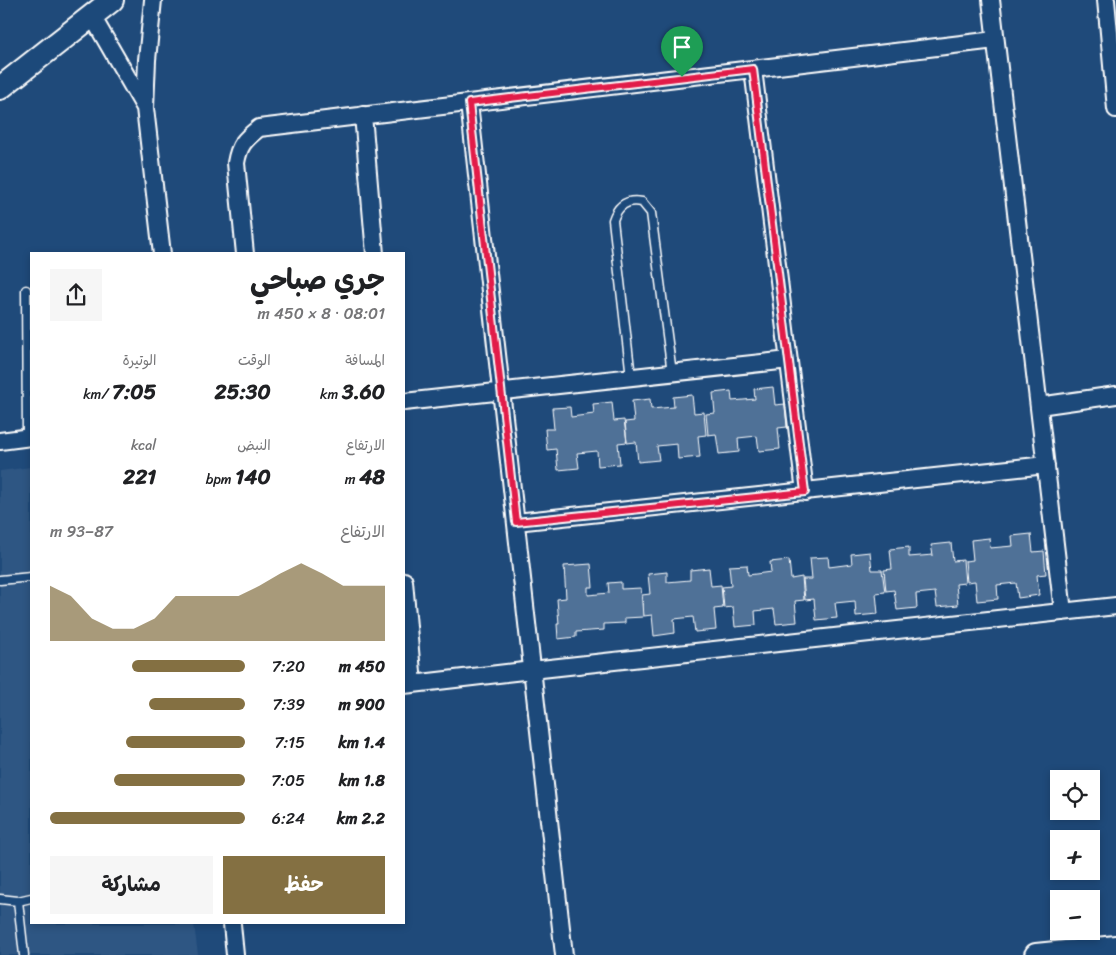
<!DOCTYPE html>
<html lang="ar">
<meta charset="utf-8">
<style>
:root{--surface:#fff;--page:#f6f6f6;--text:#202124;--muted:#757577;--accent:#847042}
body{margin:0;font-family:Sriracha,"Playpen Sans Arabic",sans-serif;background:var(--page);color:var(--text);direction:rtl;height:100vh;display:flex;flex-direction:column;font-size:19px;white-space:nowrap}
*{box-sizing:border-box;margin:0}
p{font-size:16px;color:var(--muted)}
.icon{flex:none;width:28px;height:28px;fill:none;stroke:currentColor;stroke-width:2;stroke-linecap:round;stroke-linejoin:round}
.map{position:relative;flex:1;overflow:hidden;direction:ltr}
.panel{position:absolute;left:30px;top:252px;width:375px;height:672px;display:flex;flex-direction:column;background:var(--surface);border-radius:0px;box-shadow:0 2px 8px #0003;direction:rtl}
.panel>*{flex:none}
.controls{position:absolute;left:1050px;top:770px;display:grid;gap:10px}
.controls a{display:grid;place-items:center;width:50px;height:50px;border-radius:0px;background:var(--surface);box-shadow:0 2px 8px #0003;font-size:25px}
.pin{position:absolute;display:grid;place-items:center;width:42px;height:42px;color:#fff;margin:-51px -21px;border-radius:50% 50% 50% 0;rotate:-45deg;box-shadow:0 0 5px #0007}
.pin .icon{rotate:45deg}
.round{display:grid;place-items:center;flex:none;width:52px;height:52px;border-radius:0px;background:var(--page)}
.headline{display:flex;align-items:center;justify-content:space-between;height:85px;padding:0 20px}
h1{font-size:28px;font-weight:700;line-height:38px}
.stats{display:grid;grid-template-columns:repeat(3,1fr);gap:8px;height:85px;padding:5px 20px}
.stats div{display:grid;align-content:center}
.stats b{font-size:21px;font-weight:700}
.stats small{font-size:14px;font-weight:400}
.stats p{font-size:14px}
.chart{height:140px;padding:10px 20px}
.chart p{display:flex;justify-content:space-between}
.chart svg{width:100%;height:90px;margin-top:5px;fill:var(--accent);opacity:.7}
.button{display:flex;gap:10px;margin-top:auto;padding:10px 20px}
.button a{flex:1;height:58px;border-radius:0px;background:var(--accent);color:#fff;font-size:20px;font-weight:700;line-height:58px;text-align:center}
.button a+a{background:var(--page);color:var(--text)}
ul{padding:0 20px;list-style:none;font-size:16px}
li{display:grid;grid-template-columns:80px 60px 1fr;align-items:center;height:38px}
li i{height:12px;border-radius:6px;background:var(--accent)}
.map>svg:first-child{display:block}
</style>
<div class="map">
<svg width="1116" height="955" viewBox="0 0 1116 955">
<rect width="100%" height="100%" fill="#1f4a7a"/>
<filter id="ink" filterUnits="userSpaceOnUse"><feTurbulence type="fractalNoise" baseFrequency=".02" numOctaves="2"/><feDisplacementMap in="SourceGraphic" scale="10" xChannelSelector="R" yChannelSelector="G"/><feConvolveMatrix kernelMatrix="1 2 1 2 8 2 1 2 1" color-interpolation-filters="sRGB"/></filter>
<g filter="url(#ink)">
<path fill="#2e5683" d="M31 467V924H194L198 955H0V471Z"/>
<path fill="#507197" stroke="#fff" d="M773 387 775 405 785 404 787 427 778 428 780 449 759 451 757 436 738 438 739 452 719 454 716 434 708 435 706 414 715 413 713 393 731 391 732 401 755 399 754 389Z
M692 395 694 413 704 412 706 435 698 436 700 457 678 459 677 444 657 446 659 460 638 462 636 442 627 443 625 422 634 421 632 401 650 399 651 409 674 407 673 397Z
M612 402 614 421 624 420 627 442 618 443 620 464 598 466 597 451 577 453 579 468 558 470 556 449 547 450 545 429H554L552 408 570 407 571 417 594 414 593 404Z
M1031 534 1033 552 1044 551 1046 574 1037 575 1039 595 1018 598 1016 583 997 585 998 599 977 601 975 581 967 582 965 561 973 560 971 540 989 538 990 548 1013 546 1012 536Z
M951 543 953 561 963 560 965 583 956 584 958 605 937 607 935 592 916 594 917 608 897 610 894 590 886 591 884 570 892 569 890 549 909 547V557L933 555 931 545Z
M870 552 872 570H882L885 592 876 593 878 614 856 616 855 601 835 603 837 618 816 620 814 599 805 600 803 579H812L810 558 828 557 829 567 852 564 851 554Z
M789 560 791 579 802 577 804 600 795 601 797 622 776 624 774 609 755 611 756 625 735 627 733 607 724 608 722 587 731 586 729 566 747 565 748 575 771 572 770 562Z
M591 564 593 587H588V595L609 593 608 583 621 582V589L641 588 643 617 625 618V623L604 624V630L576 632V637L558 639 557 624H559L557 599 566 598 564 566Z
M709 568 711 586 721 585 723 608 714 609 716 630 695 632 693 617 674 619 675 633 654 636 652 615 644 616 642 595 650 594 648 574 667 572V582L690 580V570Z"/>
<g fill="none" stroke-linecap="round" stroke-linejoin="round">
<defs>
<path id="service" d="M26 290 27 437
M631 377 613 220C618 205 627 199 642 202L651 213 672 373
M0 580 31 577
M0 899 18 901 31 898
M18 901 24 955"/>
<path id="minor" d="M153 0 147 60 145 108 162 254
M991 0 1063 612
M1106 0 1116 109
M92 16 145 108
M753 69 805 492
M469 103 564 955
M363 115 375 254
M245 254 236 163C239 145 244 140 259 128L995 40
M404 402 789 360
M1039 406 1116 395
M0 441 31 437
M516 522 1046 465
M404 581 413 684
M404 685 532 670 1116 606
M232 924 235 955"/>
<path id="secondary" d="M0 88 112 0
M1036 955 1116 947"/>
</defs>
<use href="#service" stroke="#fff" stroke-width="11"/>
<use href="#minor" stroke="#fff" stroke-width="20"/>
<use href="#secondary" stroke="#fff" stroke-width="26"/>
<use href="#service" stroke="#1f4a7a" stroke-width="8"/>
<use href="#minor" stroke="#1f4a7a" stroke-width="16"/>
<use href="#secondary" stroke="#1f4a7a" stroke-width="22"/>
</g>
</g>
<g fill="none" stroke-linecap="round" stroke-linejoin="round" filter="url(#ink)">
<defs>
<path id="route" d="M753 69 805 492 516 522 469 103Z"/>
</defs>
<use href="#route" stroke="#fff" stroke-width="10"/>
<use href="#route" stroke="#e11d48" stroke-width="6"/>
</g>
</svg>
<div class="controls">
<a><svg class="icon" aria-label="locate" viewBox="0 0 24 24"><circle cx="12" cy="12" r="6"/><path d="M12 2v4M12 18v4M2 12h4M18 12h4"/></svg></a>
<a>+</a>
<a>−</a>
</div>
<div class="pin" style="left:682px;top:77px;background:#1e9e55"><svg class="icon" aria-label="arrive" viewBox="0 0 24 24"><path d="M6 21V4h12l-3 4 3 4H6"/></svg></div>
<section class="panel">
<div class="headline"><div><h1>جري صباحي</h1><p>08:01 · 8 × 450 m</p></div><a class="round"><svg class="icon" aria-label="share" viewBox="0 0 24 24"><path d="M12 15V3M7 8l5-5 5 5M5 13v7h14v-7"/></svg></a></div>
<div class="stats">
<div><p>المسافة</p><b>3.60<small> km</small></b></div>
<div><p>الوقت</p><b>25:30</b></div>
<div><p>الوتيرة</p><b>7:05<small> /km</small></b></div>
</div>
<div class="stats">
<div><p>الارتفاع</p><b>48<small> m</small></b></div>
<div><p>النبض</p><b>140<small> bpm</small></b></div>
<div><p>kcal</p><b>221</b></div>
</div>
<div class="chart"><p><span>الارتفاع</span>87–93 m</p>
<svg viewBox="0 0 160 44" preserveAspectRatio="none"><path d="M0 44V17L10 22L20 33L30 38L40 38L50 33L60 22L70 22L80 22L90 22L100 17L110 11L120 6L130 11L140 17L150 17L160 17V44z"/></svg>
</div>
<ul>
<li><b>450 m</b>7:20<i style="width:58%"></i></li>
<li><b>900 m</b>7:39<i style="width:49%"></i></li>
<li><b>1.4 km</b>7:15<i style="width:61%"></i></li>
<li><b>1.8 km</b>7:05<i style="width:67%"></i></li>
<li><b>2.2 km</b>6:24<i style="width:100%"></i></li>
</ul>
<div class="button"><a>حفظ</a><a>مشاركة</a></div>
</section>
</div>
